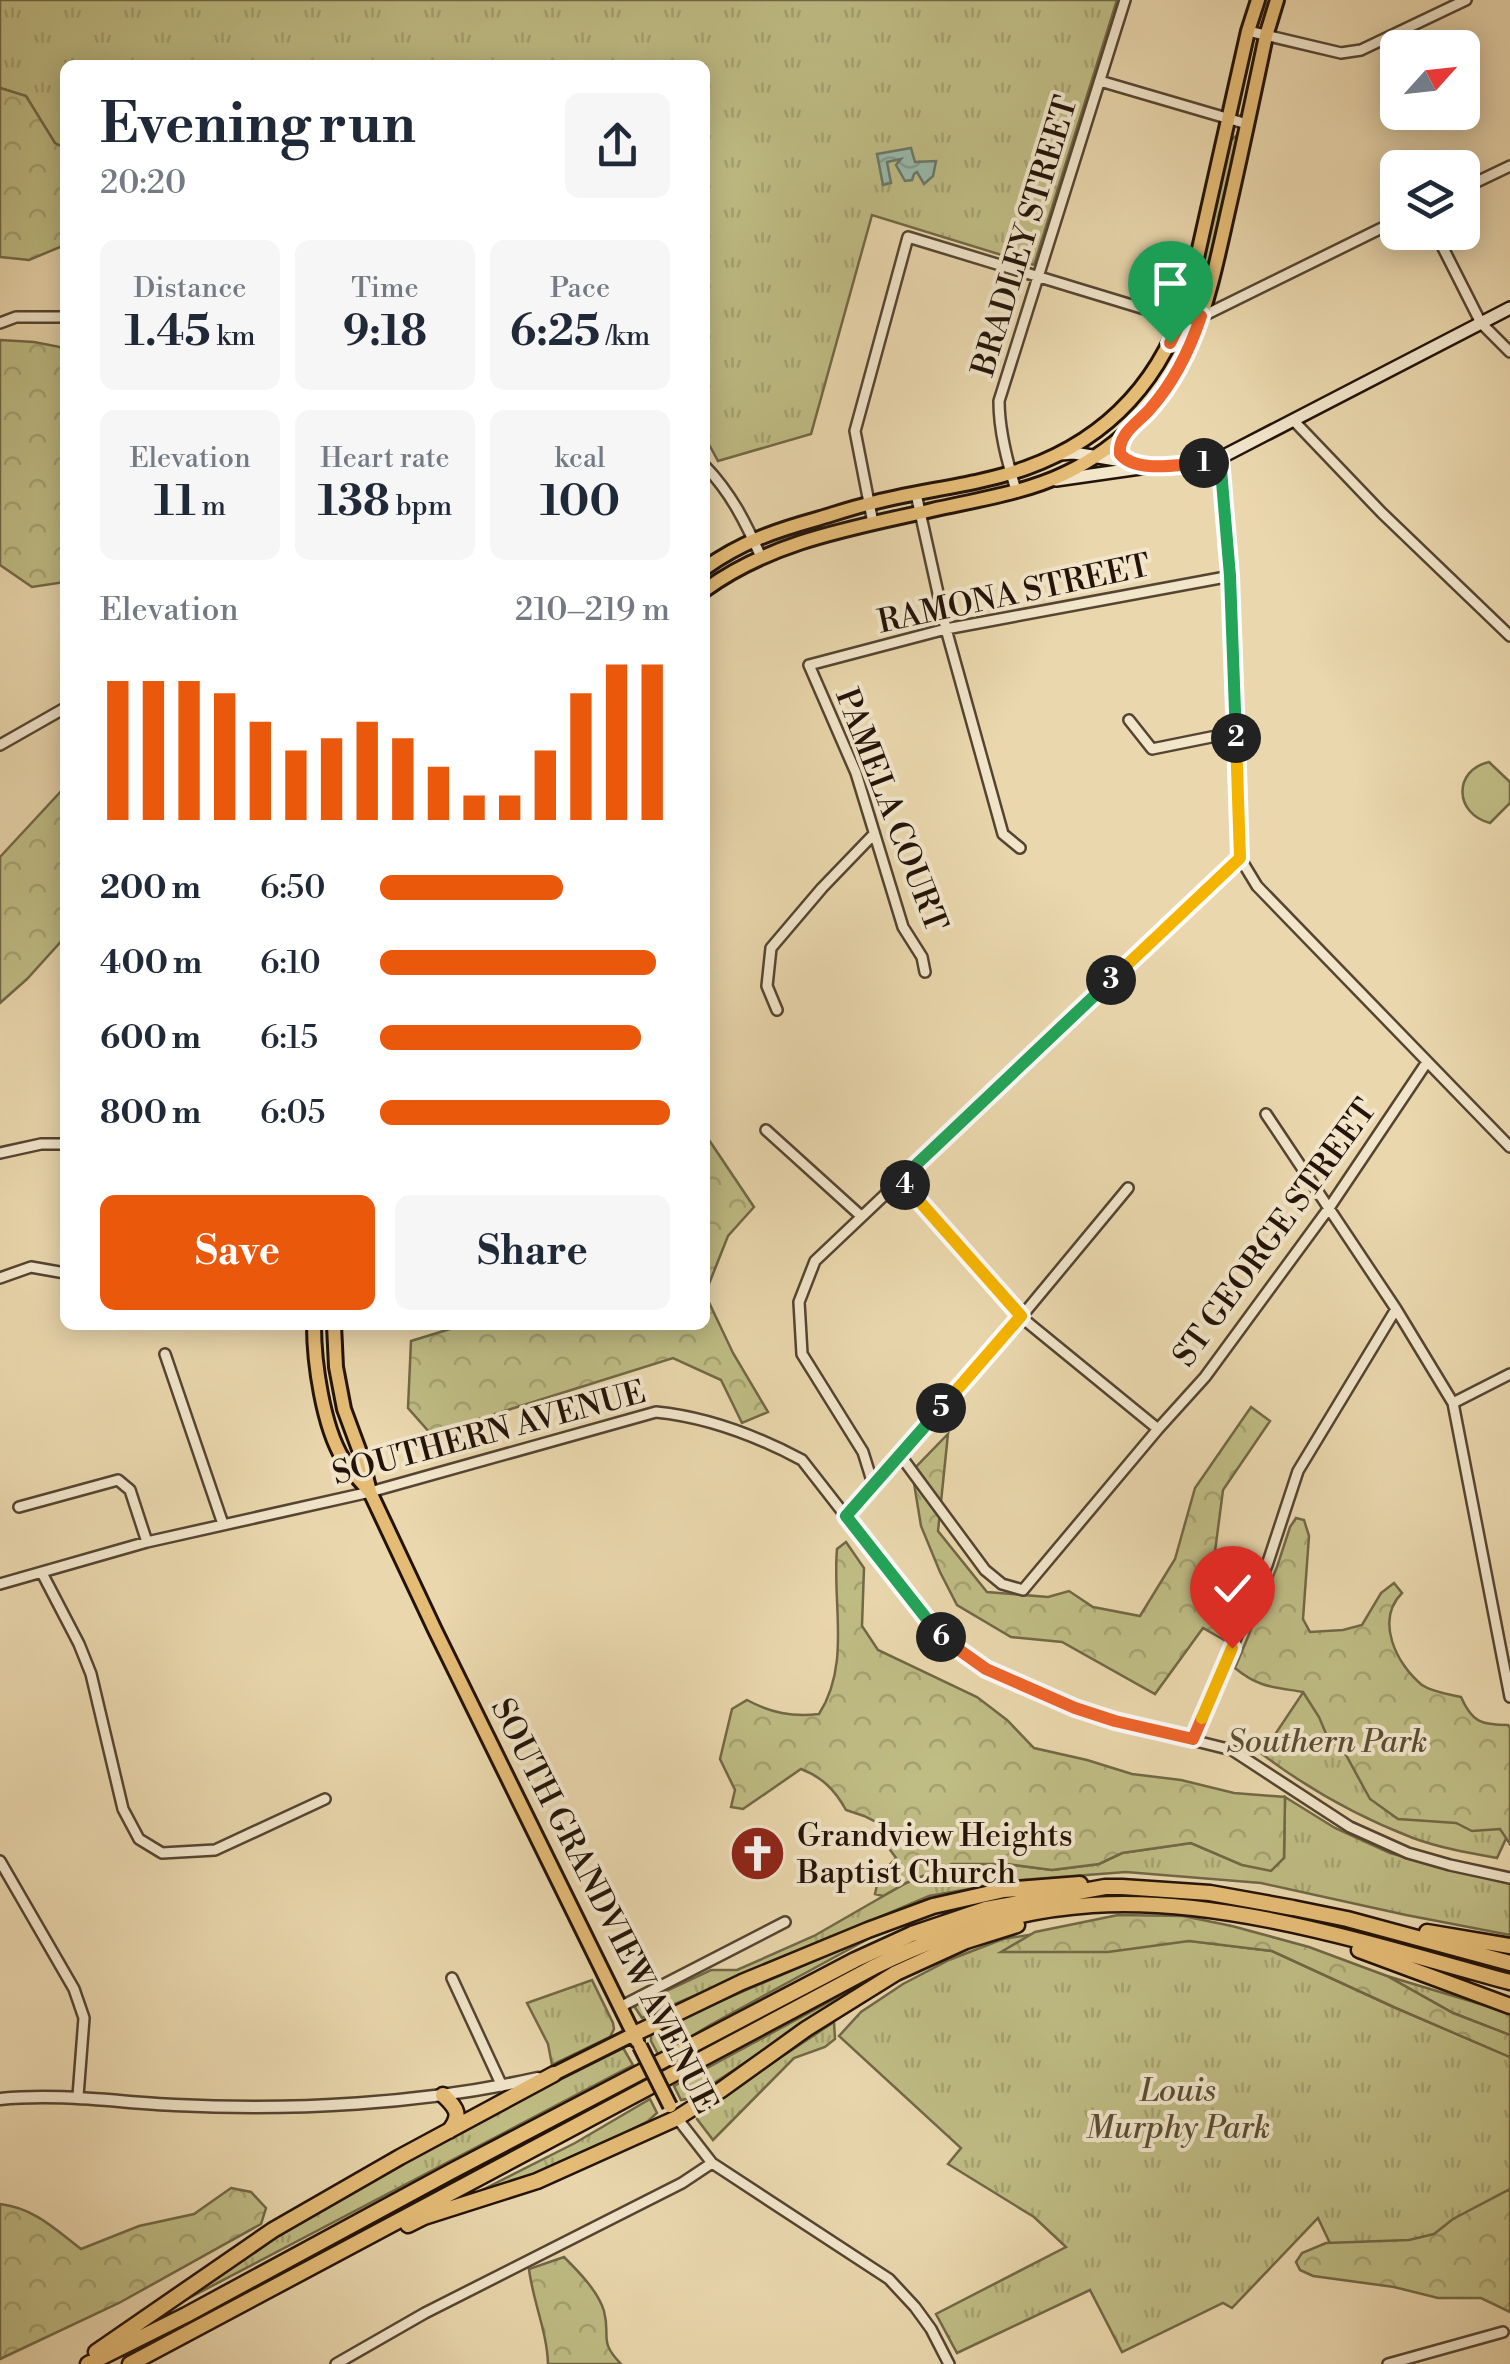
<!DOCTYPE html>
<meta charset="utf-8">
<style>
:root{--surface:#fff;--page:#f6f6f7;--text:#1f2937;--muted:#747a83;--accent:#ea580c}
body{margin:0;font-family:"Libre Bodoni",serif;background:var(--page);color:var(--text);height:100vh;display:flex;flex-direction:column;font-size:38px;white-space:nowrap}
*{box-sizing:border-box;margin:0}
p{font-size:32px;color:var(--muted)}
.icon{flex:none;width:55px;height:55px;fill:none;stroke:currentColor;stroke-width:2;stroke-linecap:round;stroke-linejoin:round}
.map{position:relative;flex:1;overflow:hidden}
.side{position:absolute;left:60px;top:60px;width:650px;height:1270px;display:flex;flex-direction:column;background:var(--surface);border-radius:15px;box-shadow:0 5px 25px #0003}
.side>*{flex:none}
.needle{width:65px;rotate:63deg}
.fabs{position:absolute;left:1380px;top:30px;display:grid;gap:20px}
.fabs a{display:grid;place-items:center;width:100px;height:100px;border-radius:15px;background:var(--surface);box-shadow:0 5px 25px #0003;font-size:50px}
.pin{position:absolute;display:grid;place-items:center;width:85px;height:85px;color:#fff;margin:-102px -42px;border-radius:50% 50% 50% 0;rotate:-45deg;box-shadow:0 0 10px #0007}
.pin .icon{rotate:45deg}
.km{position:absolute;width:50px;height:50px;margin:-25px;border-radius:50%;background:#222;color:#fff;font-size:28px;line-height:50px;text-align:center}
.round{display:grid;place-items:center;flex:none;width:105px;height:105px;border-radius:15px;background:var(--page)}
.summary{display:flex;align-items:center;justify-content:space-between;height:170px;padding:0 40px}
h1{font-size:55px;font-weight:700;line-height:75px}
.metrics{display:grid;grid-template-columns:repeat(3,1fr);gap:15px;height:170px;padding:10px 40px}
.metrics div{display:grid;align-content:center;border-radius:15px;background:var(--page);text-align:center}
.metrics b{font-size:42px;font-weight:700}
.metrics small{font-size:28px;font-weight:400}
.metrics p{font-size:28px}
.chart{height:280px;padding:20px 40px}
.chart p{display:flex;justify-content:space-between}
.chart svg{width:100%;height:180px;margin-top:10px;stroke:var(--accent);stroke-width:6}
.action{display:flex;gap:20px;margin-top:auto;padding:20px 40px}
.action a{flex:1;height:115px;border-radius:15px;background:var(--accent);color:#fff;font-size:40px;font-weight:700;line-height:115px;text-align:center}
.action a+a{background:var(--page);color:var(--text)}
ul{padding:0 40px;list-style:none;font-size:32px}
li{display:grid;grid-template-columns:160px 120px 1fr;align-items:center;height:75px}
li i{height:25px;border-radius:12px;background:var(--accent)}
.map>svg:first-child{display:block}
</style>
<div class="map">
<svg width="1510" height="2364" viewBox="0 0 1510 2364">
<defs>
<pattern id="grass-tufts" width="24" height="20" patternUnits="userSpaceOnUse" patternTransform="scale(2.5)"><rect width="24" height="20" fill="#bfbc84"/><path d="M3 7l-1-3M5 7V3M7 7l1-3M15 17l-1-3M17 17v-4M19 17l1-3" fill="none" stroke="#a4a170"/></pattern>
<pattern id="forest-crowns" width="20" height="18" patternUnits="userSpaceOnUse" patternTransform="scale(2.5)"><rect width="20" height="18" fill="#bfbc84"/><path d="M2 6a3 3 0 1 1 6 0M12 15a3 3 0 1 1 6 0" fill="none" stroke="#a4a170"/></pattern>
<pattern id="water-waves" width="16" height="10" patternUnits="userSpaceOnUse" patternTransform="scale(2.5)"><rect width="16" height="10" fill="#98baab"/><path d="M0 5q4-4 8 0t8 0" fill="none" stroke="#839f92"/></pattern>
</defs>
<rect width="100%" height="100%" fill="#ead7ad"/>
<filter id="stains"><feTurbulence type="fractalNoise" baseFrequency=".002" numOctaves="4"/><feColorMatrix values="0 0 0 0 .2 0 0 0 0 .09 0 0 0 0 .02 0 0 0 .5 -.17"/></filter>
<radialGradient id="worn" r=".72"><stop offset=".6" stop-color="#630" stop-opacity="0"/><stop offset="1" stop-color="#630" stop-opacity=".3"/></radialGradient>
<path fill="url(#grass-tufts)" stroke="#716846" stroke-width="2.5" d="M0 0H1117L1034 265 872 215 811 434 718 461 705 437V65H65V148L55 144 26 96 0 88Z
M1236 136 1237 142 1202 296 1199 305H1195L1193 303 1231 140Z
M1320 1667 1510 1830 1497 1858C1469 1853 1440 1848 1413 1838 1361 1818 1307 1788 1262 1754Z
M1285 1797 1335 1828 1390 1853 1510 1884V1935L1406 1915 1261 1883 1126 1872 1021 1880 929 1896 642 2018 634 2006 711 1970H737L814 1936 906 1883 952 1864H1007L1052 1870 1099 1864 1122 1853 1191 1843 1242 1865 1284 1858Z
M1078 1927 1272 1951 1396 2008 1510 2057V2248L1345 2275 1318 2218 1232 2308 1223 2303 1122 2352 1090 2290 957 2353 936 2314 1066 2247 1034 2217 948 2164 961 2148 839 2036 861 2012 903 1984 949 1960 1003 1939Z
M879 1933 710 2025 659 2056 651 2041V2031Z
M1387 1976 1510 2013V2035L1453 2013Z
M592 1980 613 2023 614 2029 610 2037 552 2065 548 2044 527 2003Z
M851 1990 853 1992 691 2098 681 2100 674 2086Z
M834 2022 835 2039 825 2047 794 2058 713 2140 697 2119 701 2110Z
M622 2046 633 2065 147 2320 293 2226 459 2132Z
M650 2099 657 2113 648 2121C594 2149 542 2178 482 2190L575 2143Z"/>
<path fill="url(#forest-crowns)" stroke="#716846" stroke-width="2.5" d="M0 88 26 96 55 143 65 148V245L29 260 0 257Z
M0 340 34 342 65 348V582L32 587 0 565Z
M65 787V937L27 979 0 1003V857Z
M705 1134 754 1207 728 1236 705 1294 733 1353 768 1412 742 1423 721 1380 673 1358 431 1434 408 1408 411 1341 463 1325H705Z
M1251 1407 1270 1421 1223 1490 1213 1567 1240 1586 1224 1640 1203 1628 1155 1694 1062 1642 1011 1637 957 1605 940 1572 921 1526 912 1471 948 1434 938 1531 987 1592 1048 1597 1069 1591 1093 1607 1140 1616 1175 1559 1195 1488Z
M1296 1518 1304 1520 1309 1536 1303 1619 1310 1632 1343 1630 1362 1625 1381 1593 1394 1583 1402 1593C1375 1620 1396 1664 1422 1685 1432 1692 1448 1694 1461 1697 1472 1722 1481 1725 1508 1725L1510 1728V1844L1500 1829 1472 1831 1456 1823 1398 1819 1370 1799 1346 1755 1327 1736 1319 1717 1303 1692C1274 1687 1259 1688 1235 1668L1277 1567 1290 1527Z
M846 1542 864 1568 862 1626 878 1650 977 1697 1007 1720 1034 1748 1087 1760 1132 1774 1181 1780 1234 1793 1285 1797 1284 1858 1271 1871 1242 1865 1191 1843 1122 1853 1099 1864 1052 1870 1007 1864H952L906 1883 883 1896 875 1894 879 1876 896 1858 885 1843 886 1827 864 1816 846 1810C835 1790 822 1777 801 1769L743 1809 731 1807 735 1790 720 1759 732 1709 747 1700C771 1713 792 1717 819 1714 851 1664 832 1604 837 1549Z
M1118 1915 1183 1916 1232 1926 1309 1947 1387 1976 1453 2013 1510 2035V2057L1396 2008 1272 1951 1189 1941 1108 1952H1001L1035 1932Z
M231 2188 251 2192 266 2208 261 2224 119 2303 0 2359V2204C34 2208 55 2229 81 2249L139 2226 194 2214Z
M1510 2189V2312L1481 2298H1438L1394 2287 1313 2276 1300 2270 1296 2262 1302 2253 1326 2243 1409 2240 1434 2234 1453 2219Z
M564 2257C578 2271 598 2291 604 2311 611 2338 598 2340 621 2364H548C547 2331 533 2302 529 2269Z"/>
<path fill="#bfbc84" stroke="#716846" stroke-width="2.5" d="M1489 762 1510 782V803L1490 823C1454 814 1453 770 1489 762Z"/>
<path fill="url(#water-waves)" stroke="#69776a" stroke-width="2.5" d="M911 148 915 162 936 161 933 176 924 184 917 172 914 174 912 180 905 181 896 165 901 159 887 162 891 183 883 185 877 154Z"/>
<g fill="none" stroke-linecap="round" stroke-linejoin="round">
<defs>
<path id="minor" d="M1248 31 1341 53 1361 50 1466 0
M1100 81 1247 124
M1462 189 1510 166
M1435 232 1481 323 1510 352
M0 323 16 317H65
M1294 421 1382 513 1510 636
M1220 458 1231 576 1240 858 1257 886 1510 1147
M705 466C731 493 746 523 761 557
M1016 490C1007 461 999 431 999 401L1125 0
M916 494 946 629 1003 834 1020 848
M873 523 855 431 908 237 1181 320 1201 317 1398 220
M1129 720 1152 749 1236 732
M0 745 65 708
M925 972 922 957 903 927 856 773 809 665 946 629 1231 576
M777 1010 767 986 771 948 822 888 874 834
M1266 1114 1396 1309 1453 1403 1510 1697
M766 1130 861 1216
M0 1153 41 1144H65
M900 1180 1021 1317 1158 1429
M0 1278 31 1267 65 1273
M165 1354 223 1524
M1453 1403 1510 1374
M900 1455 985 1570 1002 1584 1023 1590 1158 1429 1205 1377 1329 1208 1427 1062
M873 1484 1021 1317 1128 1188
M19 1507 118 1480 130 1490 147 1542
M846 1516 873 1484 863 1452 802 1354 799 1302 815 1261 1240 858
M42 1573 79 1644 91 1674 123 1809 139 1839 162 1853 215 1850 325 1799
M0 1584 147 1542 370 1492 656 1412C707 1417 757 1436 802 1460L944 1642 986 1669 1075 1708 1115 1721 1232 1750 1350 1827 1408 1853 1450 1865 1510 1878
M1193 1739 1267 1565 1298 1471 1396 1309
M0 1861 74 1989 84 2018 78 2096
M452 1978 502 2086
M620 2007 785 1922
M677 2118 712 2163 889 2279 915 2307 931 2329 949 2364
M336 2364 425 2313 682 2183 712 2163
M1388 2364 1503 2332"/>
<path id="tertiary" d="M0 2099C59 2093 116 2102 175 2105 293 2111 422 2104 538 2078"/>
<path id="secondary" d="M1060 454 1074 453 1140 464
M1056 480 1154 466 1205 463 1220 458 1510 308"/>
<path id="primary" d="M705 568C742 542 774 531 817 519 834 514 851 508 868 504 920 490 975 486 1026 468 1112 437 1165 376 1190 289L1248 31 1258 0
M705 590C772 541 853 528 932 510 976 500 1024 493 1064 474 1121 447 1170 397 1193 339 1210 297 1219 251 1229 207 1242 150 1254 93 1266 36L1277 0
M314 1325C314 1363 323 1426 343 1459 349 1470 360 1480 368 1490
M334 1325 336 1367 344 1409 361 1455 370 1492 435 1630 637 2041
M554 2074 634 2034"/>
<path id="trunk" d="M1427 1932 1510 1946
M1359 1950 1510 2006
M634 2034 742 1982 868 1930 933 1906 1004 1890 1080 1884
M443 2095C457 2108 462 2115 449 2131
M408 2225 424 2217 537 2181 677 2118 721 2090 806 2029 896 1973 966 1941 1017 1925
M96 2352 273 2230 400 2157 554 2074
M88 2364 186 2315 450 2172 855 1960 912 1934 986 1909 1105 1887H1122L1210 1893 1293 1908 1347 1919 1510 1963
M130 2364 874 1967C943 1933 1016 1910 1092 1905 1227 1896 1380 1947 1510 1982"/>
</defs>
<use href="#minor" stroke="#554431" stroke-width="14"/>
<use href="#tertiary" stroke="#554431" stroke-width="15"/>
<use href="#secondary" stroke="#231308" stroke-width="16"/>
<use href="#primary" stroke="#231308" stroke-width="18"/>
<use href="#trunk" stroke="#231308" stroke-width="19"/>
<use href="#minor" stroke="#f1e5ca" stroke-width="9"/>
<use href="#tertiary" stroke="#f1e5ca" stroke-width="10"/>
<use href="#secondary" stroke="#f1e5ca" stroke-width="11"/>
<use href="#primary" stroke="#e5bc76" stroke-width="12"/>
<use href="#trunk" stroke="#e5bc76" stroke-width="14"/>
<defs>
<path id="primary-bridge" d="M640 2046 670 2106"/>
</defs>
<use href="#primary-bridge" stroke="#231308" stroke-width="18" stroke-linecap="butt"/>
<use href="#primary-bridge" stroke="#e5bc76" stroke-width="12"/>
</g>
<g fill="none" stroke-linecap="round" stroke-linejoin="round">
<defs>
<path id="split-1" d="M1170 343 1182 320 1201 316C1190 349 1173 383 1150 409 1138 423 1118 433 1120 454 1137 474 1179 464 1204 463"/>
<path id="split-2" d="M1204 463 1220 458 1230 576 1236 738"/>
<path id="split-3" d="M1111 980 1240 858 1236 738"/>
<path id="split-4" d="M905 1185 900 1180 1111 980"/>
<path id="split-5" d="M905 1185 1021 1316 941 1408"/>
<path id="split-6" d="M941 1408 846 1516 941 1637"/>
<path id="split-7" d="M941 1637 986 1669 1075 1708 1115 1721 1193 1739 1202 1718"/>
<path id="split-8" d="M1202 1718 1232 1648"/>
</defs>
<use href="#split-1" stroke="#fff" stroke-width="20"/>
<use href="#split-2" stroke="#fff" stroke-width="20"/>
<use href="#split-3" stroke="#fff" stroke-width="20"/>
<use href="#split-4" stroke="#fff" stroke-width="20"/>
<use href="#split-5" stroke="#fff" stroke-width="20"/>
<use href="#split-6" stroke="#fff" stroke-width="20"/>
<use href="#split-7" stroke="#fff" stroke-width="20"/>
<use href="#split-8" stroke="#fff" stroke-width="20"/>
<use href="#split-1" stroke="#f0652b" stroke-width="12"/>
<use href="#split-2" stroke="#22a559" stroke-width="12"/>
<use href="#split-3" stroke="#f5b400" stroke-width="12"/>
<use href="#split-4" stroke="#22a559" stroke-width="12"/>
<use href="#split-5" stroke="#f5b400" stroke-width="12"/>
<use href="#split-6" stroke="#22a559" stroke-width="12"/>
<use href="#split-7" stroke="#f0652b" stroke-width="12"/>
<use href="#split-8" stroke="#f5b400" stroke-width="12"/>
</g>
<defs>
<symbol id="church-disc" viewBox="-11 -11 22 22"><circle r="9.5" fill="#8f2418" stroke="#f1e5ca"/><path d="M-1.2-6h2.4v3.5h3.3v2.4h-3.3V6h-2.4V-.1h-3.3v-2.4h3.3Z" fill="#fff"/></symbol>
</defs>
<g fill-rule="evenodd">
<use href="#church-disc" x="726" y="1822" width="63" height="63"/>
</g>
<g text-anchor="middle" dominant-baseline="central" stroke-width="8" stroke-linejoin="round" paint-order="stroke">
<g font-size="32" fill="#231308" stroke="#f1e5ca">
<text transform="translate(1025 236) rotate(-73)">BRADLEY STREET</text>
<text transform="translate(1014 594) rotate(-12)">RAMONA STREET</text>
<text transform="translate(891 810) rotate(69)">PAMELA COURT</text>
<text transform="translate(1275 1233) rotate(-54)">ST GEORGE STREET</text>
<text transform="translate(489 1433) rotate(-15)">SOUTHERN AVENUE</text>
<text transform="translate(604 1906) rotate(63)">SOUTH GRANDVIEW AVENUE</text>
</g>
<g font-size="32" font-style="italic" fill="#5a4e33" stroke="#f1e5ca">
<text x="1327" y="1742">Southern Park</text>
<text x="1178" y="2091">Louis<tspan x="1178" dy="37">Murphy Park</tspan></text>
</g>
<g font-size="32" fill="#231308" stroke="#f1e5ca" text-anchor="start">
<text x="797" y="1836">Grandview Heights<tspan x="797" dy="37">Baptist Church</tspan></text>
</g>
</g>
<rect width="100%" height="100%" filter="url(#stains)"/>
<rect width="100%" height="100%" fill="url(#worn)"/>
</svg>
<div class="fabs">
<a><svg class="needle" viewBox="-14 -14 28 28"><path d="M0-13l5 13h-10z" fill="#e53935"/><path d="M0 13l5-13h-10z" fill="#747a83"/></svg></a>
<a><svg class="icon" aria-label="layers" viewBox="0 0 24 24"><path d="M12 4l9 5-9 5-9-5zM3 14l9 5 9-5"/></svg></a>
</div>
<div class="pin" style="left:1170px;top:343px;background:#1e9e55"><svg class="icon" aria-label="arrive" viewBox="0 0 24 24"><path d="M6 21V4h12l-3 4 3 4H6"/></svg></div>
<div class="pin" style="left:1232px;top:1648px;background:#d93025"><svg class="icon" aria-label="check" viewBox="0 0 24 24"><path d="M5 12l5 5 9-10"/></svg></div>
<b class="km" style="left:1204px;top:463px">1</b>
<b class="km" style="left:1236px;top:738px">2</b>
<b class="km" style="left:1111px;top:980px">3</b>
<b class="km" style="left:905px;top:1185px">4</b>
<b class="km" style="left:941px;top:1408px">5</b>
<b class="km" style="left:941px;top:1637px">6</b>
<section class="side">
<div class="summary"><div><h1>Evening run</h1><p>20:20</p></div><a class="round"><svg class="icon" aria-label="share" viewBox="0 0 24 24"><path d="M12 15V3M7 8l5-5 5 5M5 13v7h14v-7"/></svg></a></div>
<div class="metrics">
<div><p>Distance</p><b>1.45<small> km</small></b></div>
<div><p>Time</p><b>9:18</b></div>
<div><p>Pace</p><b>6:25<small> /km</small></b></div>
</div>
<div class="metrics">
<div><p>Elevation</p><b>11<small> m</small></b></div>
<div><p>Heart rate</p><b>138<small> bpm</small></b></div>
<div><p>kcal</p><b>100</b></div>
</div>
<div class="chart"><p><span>Elevation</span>210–219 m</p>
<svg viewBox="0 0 160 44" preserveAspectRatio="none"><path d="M5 44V10M15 44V10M25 44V10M35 44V13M45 44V20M55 44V27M65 44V24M75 44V20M85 44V24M95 44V31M105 44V38M115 44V38M125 44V27M135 44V13M145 44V6M155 44V6"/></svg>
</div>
<ul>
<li><b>200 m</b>6:50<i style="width:63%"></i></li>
<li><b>400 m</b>6:10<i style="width:95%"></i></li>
<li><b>600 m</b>6:15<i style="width:90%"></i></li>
<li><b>800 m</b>6:05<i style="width:100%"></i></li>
</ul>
<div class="action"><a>Save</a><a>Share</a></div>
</section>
</div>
